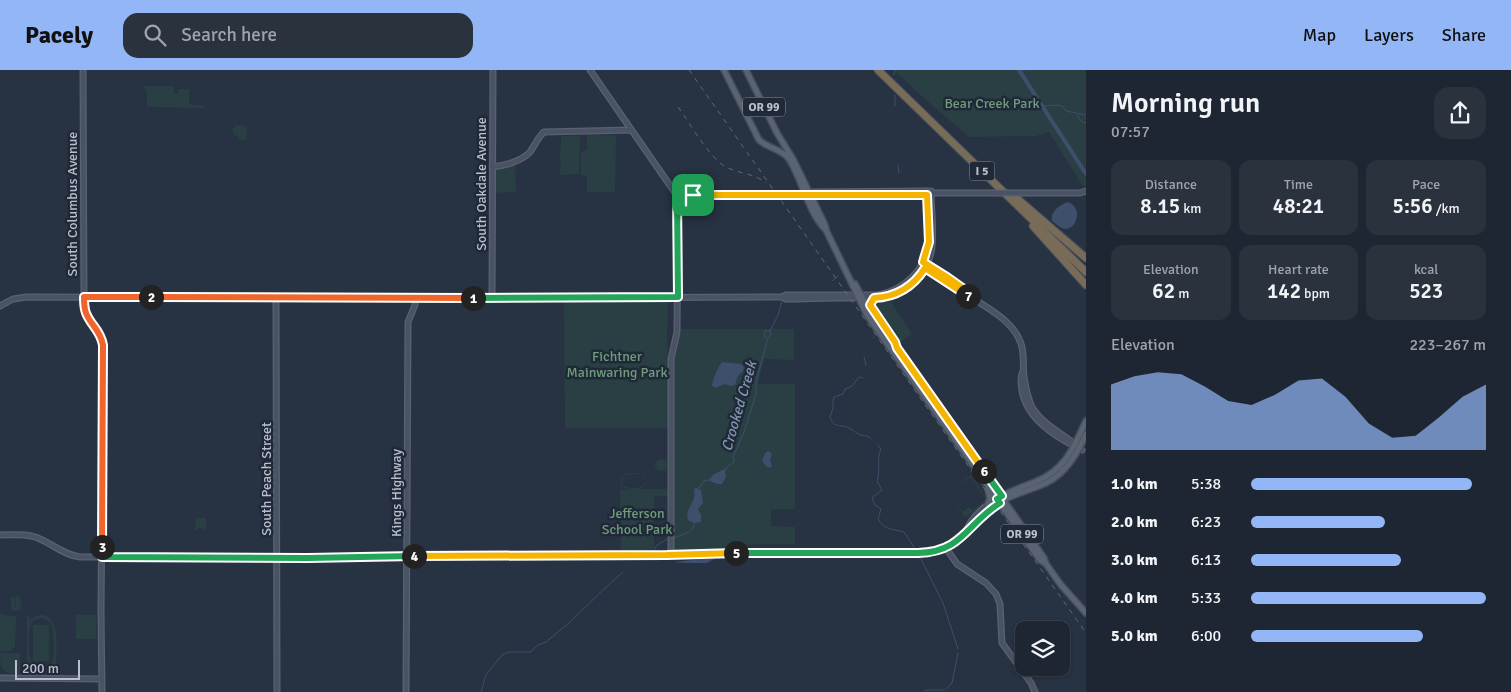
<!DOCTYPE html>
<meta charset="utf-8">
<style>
:root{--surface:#1d2632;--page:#2a323e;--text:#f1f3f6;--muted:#a0a5ac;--line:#3b434d;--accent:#93b6f6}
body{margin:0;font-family:Signika,sans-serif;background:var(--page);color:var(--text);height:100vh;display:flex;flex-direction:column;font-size:19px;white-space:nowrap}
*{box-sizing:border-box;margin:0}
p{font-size:16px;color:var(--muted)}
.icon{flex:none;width:28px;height:28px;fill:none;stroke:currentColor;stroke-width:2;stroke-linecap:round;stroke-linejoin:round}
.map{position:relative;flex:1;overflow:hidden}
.sheet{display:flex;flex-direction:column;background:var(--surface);width:425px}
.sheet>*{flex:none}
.controls{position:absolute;left:1015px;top:551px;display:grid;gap:10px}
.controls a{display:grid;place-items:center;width:55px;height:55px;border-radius:10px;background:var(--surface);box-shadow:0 1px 4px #0004,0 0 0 1px var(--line);font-size:25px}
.scale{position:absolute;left:15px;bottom:12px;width:65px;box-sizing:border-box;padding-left:5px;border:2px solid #b9bfcc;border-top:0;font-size:14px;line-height:18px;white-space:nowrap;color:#b9bfcc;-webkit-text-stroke:4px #202937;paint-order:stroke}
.pin{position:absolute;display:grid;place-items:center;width:42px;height:42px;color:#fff;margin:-21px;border-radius:10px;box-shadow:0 2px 8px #0006}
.km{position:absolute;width:25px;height:25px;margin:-12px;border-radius:50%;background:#222;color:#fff;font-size:14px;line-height:25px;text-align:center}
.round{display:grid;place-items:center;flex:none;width:52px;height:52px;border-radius:15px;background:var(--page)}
.summary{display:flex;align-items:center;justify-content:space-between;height:85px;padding:0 25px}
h1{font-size:28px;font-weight:600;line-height:38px}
.metrics{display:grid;grid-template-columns:repeat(3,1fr);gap:8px;height:85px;padding:5px 25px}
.metrics div{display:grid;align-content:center;border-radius:12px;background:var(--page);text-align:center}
.metrics b{font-size:21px;font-weight:600}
.metrics small{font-size:14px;font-weight:400}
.metrics p{font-size:14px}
.chart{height:140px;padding:10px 25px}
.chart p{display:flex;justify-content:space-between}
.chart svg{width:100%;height:90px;margin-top:5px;fill:var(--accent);opacity:.7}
ul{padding:0 25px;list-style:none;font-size:16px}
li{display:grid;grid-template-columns:80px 60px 1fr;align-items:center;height:38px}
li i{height:12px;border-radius:6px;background:var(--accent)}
header{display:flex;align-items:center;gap:30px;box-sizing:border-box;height:70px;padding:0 25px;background:var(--accent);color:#111}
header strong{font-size:24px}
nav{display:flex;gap:28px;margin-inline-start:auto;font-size:18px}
.search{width:350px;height:45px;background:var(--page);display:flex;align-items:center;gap:12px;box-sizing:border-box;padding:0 18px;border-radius:15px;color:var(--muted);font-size:19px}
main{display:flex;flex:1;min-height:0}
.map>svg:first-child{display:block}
</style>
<header>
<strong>Pacely</strong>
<div class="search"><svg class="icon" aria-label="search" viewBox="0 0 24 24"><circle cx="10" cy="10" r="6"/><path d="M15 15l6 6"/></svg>Search here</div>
<nav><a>Map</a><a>Layers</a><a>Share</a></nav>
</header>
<main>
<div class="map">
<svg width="1086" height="622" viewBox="0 0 1086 622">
<rect width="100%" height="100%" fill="#273242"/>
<path fill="#293f43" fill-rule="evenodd" d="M894 0H1086V116L1082 115 1049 62 1036 66 969 67 919 24Z
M144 16H175L173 21 176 24 178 23V19H189V34L204 36V38L147 37V24Z
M235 55H242L246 57 247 67H246V70H239L238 66 234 65 232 58H235Z
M587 64 616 65 615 122H587V107L584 105H581V82L587 79Z
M561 66H580L579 104 560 105V97H561V91H560Z
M515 93 516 122 495 123 496 99Z
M888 227 912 264 898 274 873 238 872 234 876 229Z
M668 230 667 267 670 332 668 358H565L564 231Z
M681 259H794V290L764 289 758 314H795V439H771V456L795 457V474L728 475 727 481H677L673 479 674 293Z
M655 395a6 6 0 1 1 12 0a6 6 0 1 1-12 0Z
M627 403C636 403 648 401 646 414L640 419H668V426H654V476L651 483H623L621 481 620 420 636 419H626L621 415V407ZM640 404 643 406 646 410C644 420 629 420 622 414V409L625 405Z
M971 405 987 429 985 433 966 447C963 445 959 439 958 435H960L959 436 962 441H964L968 438V436L972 440 985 431V428L971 408H969L949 420Z
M196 448H206V460H204L203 458H198V460H195Z
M20 526 22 540H20L19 536V540H11V528L14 527 16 538 15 527Z
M0 543 4 545 16 546 15 578H13L12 581H0Z
M27 545H29L30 550C34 547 38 544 44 545 61 549 56 582 56 595 44 599 36 608 27 591ZM41 548 50 552C54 558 55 586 52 593 49 597 46 598 41 599L33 595C28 589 27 561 31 554 33 550 37 549 41 548Z
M76 545H96V569H76Z
M33 555H49V591H33Z
M0 583H19L20 585V604C3 604 0 600 0 583Z"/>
<path fill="#3e4f6b" d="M1067 132C1085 136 1076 164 1062 158 1059 157 1055 153 1052 151 1050 141 1059 136 1067 132Z
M722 292 741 294 744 297 743 301 738 306 735 315 731 316 725 314 715 318 712 315C713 310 718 296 722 292Z
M769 381 772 384 770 390 772 396 770 398 766 396 762 391 765 383Z
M725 399 726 407 722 414H717L710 411 709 410 714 404Z
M696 418 701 420 703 433 698 439 701 445V452L694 453 688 450C685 441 691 437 694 428 695 426 694 421 694 419Z
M701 489H714L707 493H685L674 492Z"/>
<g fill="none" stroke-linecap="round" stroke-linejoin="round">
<path stroke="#3e4f6b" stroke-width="1" d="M1019 0H1025
M894 5 895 0
M895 36V25
M1043 36 1056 35 1062 36 1066 41 1086 45
M1077 45 1081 51 1086 53
M898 95 899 103
M832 211 838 206
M767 268 764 267 765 261H770
M873 268 874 267
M864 287 866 295
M863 308 859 307 852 316 845 319 843 324 834 327 833 330V338L830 347C834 359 842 354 849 358 858 363 858 366 868 366L871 369
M878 375 881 379C876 389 881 401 877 411L882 420 872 428 875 435 881 439 878 449C884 460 893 459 904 462L914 477
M725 401 728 396 734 392 733 387 744 362 756 324V312L768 268 771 264 770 261 778 245 782 232
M699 418 704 411 709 410
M674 468C683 464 695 463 695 451
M653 482 656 476 667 469
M921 489 943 533 958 579
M946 619 952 613 958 583
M481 622 486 605 502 585 509 582H531L538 575 546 572 570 552 604 519 623 502
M925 622 926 620H944"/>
<path stroke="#3e4f6b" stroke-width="4" d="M1019 0 1086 104"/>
<defs>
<path id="secondary" d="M83 0 84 231 87 245 101 266 103 285 101 542 102 622
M590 0 678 127 677 262 671 289V485
M492 97C504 96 522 91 530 82 535 75 538 67 544 62L631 60
M1022 123H1080L1086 121
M807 124 812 122 928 121
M677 125H931L934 123H992
M924 193C937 201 966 216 974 229
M921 196 939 206 969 227 974 229C992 241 1016 253 1022 277 1024 287 1023 298 1024 307 1026 318 1027 327 1032 337 1043 356 1066 365 1082 380
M276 227 277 622
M782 227 786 229C804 229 822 228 840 228 879 228 919 230 931 183 935 166 931 140 931 121
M492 228 493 0
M0 236 13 229 27 227 562 228 782 227 786 225H878C904 220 926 200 929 172 929 167 928 162 928 157 928 145 927 133 927 121
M1023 301C1020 307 1021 314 1022 321 1027 348 1053 365 1076 377
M0 465C13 465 28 463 40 469 54 475 64 485 80 487H374L667 485 761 483H925C964 479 970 451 1000 433
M965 465C969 448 983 437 997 429
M946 478 957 494 986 513 996 524 1000 534 1002 573 1031 613 1035 622
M0 608 102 609
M406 622 408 252 415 235 416 227"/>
<path id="primary" d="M724 0 759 70C767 78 782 79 789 89 802 109 809 144 826 160L867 245 1040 490 1046 494 1061 515 1086 543
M746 0 777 63 793 89 825 155 826 159
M855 214 870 242 961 369 1044 488 1046 494
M874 229 870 235 875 244
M988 419 990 428 988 434
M999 428C1010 421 1022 417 1035 412 1065 400 1073 379 1086 351
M1002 431C1016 423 1031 420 1046 413 1066 403 1077 384 1086 364"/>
<path id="highway" d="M878 0 1086 202
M1014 126 1086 188
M1033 156 1086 215"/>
</defs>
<use href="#secondary" stroke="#5a626f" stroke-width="7"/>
<use href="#primary" stroke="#454d5b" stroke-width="8"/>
<use href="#highway" stroke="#464f5c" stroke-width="9"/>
<use href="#secondary" stroke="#4a5365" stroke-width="4.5"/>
<use href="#primary" stroke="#5a6372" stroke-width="5"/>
<use href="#highway" stroke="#786c59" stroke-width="7"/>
<path stroke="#5e6879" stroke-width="1" stroke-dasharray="5 5" stroke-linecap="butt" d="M689 0 1086 563
M678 37C690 53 709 88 726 97 739 104 754 103 766 113"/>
<defs>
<path id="secondary-bridge" d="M992 123H1022"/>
</defs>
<use href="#secondary-bridge" stroke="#5a626f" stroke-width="7" stroke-linecap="butt"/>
<use href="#secondary-bridge" stroke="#4a5365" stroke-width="4.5"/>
</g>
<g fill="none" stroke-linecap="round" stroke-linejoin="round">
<defs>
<path id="split-1" d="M473 228 678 227 677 125H693"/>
<path id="split-2" d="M151 227 473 228"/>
<path id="split-3" d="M102 477 103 275C100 259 91 256 86 243 84 238 84 232 84 227H151"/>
<path id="split-4" d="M102 477V487L308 488 414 486"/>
<path id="split-5" d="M414 486 667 485 736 483"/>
<path id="split-6" d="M736 483H918C963 482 967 453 1000 433L997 429 1002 426 984 401"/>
<path id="split-7" d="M968 226 925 198C913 217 896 227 874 228L870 235 895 272 897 278 984 401"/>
<path id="split-8" d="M693 125H927L929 172 923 192 947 207 971 224 974 228 968 226"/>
</defs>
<use href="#split-1" stroke="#fff" stroke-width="10"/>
<use href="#split-2" stroke="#fff" stroke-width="10"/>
<use href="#split-3" stroke="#fff" stroke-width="10"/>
<use href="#split-4" stroke="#fff" stroke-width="10"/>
<use href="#split-5" stroke="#fff" stroke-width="10"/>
<use href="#split-6" stroke="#fff" stroke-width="10"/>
<use href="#split-7" stroke="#fff" stroke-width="10"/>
<use href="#split-8" stroke="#fff" stroke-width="10"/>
<use href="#split-1" stroke="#22a559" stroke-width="6"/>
<use href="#split-2" stroke="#f0652b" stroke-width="6"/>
<use href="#split-3" stroke="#f0652b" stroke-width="6"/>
<use href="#split-4" stroke="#22a559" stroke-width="6"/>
<use href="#split-5" stroke="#f5b400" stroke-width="6"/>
<use href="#split-6" stroke="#22a559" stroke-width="6"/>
<use href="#split-7" stroke="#f5b400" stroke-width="6"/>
<use href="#split-8" stroke="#f5b400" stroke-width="6"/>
</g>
<g text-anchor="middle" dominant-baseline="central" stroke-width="5" stroke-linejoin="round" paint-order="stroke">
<g fill="#202937" stroke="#8b929f" stroke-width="1">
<rect x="743" y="27.5" width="42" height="19" rx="4"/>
<rect x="969.5" y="91.5" width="25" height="19" rx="4"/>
<rect x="1001" y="454.5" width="42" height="19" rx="4"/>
</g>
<g font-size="12" font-weight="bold" fill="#b9bfcc">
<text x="764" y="37">OR 99</text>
<text x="982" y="101">I 5</text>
<text x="1022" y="464">OR 99</text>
</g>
<g font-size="14" fill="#709c7c" stroke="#202937">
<text x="992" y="33">Bear Creek Park</text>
<text x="617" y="286">Fichtner<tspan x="617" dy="16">Mainwaring Park</tspan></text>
<text x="637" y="443">Jefferson<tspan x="637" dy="16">School Park</tspan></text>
</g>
<g font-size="14" fill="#b9bfcc" stroke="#202937">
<text transform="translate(481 114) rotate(-90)">South Oakdale Avenue</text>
<text transform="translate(72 134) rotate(-90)">South Columbus Avenue</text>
<text transform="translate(266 409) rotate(-90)">South Peach Street</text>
<text transform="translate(396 423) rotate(-90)">Kings Highway</text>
</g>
<g font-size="15" font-style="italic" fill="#8195b2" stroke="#202937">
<text transform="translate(739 336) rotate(-74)">Crooked Creek</text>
</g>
</g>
</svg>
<div class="controls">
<a><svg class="icon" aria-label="layers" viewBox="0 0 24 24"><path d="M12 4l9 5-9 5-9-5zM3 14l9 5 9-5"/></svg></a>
</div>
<div class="scale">200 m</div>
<div class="pin" style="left:693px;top:125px;background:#1e9e55"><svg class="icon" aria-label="arrive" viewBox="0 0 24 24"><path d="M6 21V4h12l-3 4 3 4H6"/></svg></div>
<b class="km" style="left:473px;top:228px">1</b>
<b class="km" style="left:151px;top:227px">2</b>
<b class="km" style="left:102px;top:477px">3</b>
<b class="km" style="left:414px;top:486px">4</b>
<b class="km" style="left:736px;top:483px">5</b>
<b class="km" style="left:984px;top:401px">6</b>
<b class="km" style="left:968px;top:226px">7</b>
</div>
<section class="sheet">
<div class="summary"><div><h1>Morning run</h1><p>07:57</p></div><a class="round"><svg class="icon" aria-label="share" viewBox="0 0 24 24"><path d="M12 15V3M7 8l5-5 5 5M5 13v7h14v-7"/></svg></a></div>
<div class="metrics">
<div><p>Distance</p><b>8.15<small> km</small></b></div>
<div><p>Time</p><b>48:21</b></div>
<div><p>Pace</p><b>5:56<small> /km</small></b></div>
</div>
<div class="metrics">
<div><p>Elevation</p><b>62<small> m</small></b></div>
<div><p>Heart rate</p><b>142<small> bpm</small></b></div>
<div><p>kcal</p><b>523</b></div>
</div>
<div class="chart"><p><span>Elevation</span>223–267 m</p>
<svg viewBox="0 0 160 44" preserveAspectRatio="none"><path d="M0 44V12L10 8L20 6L30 7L40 13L50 20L60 22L70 17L80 10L90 9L100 18L110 31L120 38L130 37L140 28L150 18L160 12V44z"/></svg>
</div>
<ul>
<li><b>1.0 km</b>5:38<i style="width:94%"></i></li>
<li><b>2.0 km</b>6:23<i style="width:57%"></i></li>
<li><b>3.0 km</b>6:13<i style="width:64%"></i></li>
<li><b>4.0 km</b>5:33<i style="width:100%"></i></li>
<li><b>5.0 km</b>6:00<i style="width:73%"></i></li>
</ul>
</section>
</main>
